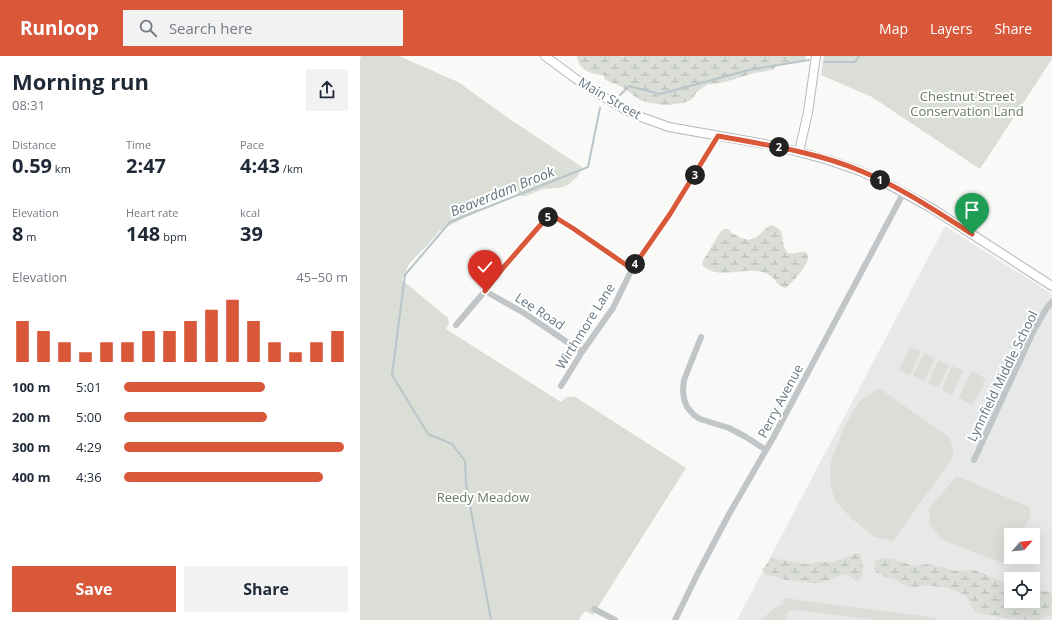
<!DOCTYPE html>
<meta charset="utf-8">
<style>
:root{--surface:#fff;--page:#f2f2f3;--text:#1f2937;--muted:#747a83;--accent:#d85839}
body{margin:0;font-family:"Open Sans",sans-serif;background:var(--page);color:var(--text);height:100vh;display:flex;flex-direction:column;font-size:15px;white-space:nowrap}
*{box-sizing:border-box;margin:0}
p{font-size:13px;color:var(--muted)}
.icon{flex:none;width:22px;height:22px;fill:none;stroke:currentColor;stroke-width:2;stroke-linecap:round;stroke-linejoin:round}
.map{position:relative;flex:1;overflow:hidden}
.side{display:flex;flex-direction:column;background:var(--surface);width:360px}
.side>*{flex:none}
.needle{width:26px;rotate:63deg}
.fabs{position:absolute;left:644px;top:472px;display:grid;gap:8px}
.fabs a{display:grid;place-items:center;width:36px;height:36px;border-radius:0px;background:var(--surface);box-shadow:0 4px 16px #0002;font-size:20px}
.pin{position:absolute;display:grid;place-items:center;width:34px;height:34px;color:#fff;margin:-41px -17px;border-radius:50% 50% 50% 0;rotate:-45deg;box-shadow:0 0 4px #0007}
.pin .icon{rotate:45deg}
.km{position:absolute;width:20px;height:20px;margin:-10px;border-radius:50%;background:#222;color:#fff;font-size:11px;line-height:20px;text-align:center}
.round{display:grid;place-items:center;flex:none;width:42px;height:42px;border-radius:0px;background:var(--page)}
.headline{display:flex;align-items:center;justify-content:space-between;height:68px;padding:0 12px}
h1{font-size:22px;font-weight:700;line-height:30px}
.metrics{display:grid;grid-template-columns:repeat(3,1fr);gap:6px;height:68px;padding:4px 12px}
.metrics div{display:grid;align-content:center}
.metrics b{font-size:20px;font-weight:700}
.metrics small{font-size:11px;font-weight:400}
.metrics p{font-size:11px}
.chart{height:112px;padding:8px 12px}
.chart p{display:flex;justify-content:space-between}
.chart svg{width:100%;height:72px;margin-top:4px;stroke:var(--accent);stroke-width:6}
.button{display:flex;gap:8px;margin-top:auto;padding:8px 12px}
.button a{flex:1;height:46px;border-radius:0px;background:var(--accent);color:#fff;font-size:16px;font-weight:700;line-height:46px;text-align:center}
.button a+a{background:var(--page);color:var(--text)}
ul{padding:0 12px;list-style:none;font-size:13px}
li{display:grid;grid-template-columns:64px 48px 1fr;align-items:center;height:30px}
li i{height:10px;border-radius:5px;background:var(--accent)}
header{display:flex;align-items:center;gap:24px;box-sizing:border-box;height:56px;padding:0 20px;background:var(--accent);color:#fff}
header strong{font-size:19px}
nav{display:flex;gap:22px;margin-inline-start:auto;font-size:14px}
.search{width:280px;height:36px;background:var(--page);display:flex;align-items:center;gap:10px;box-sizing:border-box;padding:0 14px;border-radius:0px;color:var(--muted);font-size:15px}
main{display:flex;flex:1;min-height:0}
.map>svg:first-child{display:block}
</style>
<header>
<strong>Runloop</strong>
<div class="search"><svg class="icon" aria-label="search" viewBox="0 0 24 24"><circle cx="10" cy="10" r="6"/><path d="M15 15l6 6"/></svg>Search here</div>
<nav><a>Map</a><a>Layers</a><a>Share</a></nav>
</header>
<main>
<section class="side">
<div class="headline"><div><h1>Morning run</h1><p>08:31</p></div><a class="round"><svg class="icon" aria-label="share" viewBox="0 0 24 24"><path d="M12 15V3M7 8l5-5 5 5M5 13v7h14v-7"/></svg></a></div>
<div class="metrics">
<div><p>Distance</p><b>0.59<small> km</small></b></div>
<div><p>Time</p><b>2:47</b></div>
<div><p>Pace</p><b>4:43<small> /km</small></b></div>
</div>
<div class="metrics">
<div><p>Elevation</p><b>8<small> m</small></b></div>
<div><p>Heart rate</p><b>148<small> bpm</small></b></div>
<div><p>kcal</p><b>39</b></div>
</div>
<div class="chart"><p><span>Elevation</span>45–50 m</p>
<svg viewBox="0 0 160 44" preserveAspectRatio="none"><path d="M5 44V19M15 44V25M25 44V32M35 44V38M45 44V32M55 44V32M65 44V25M75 44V25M85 44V19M95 44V12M105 44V6M115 44V19M125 44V32M135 44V38M145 44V32M155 44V25"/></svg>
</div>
<ul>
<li><b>100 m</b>5:01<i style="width:63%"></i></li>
<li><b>200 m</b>5:00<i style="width:64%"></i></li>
<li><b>300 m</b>4:29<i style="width:98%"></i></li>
<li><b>400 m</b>4:36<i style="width:89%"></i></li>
</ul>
<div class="button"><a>Save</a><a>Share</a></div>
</section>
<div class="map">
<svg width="692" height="564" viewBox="0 0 692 564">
<defs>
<pattern id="wetland-marsh" width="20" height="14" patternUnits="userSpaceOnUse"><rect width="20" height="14" fill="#daded7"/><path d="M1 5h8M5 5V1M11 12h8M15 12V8" fill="none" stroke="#b5b9b4"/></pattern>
</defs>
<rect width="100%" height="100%" fill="#f9f9f8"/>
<path fill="#e7e8e8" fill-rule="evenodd" d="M585 170 692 238V564H377ZM651 479H673V501H651ZM651 523H673V545H651Z"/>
<path fill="url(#wetland-marsh)" d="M216 0H259L263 1 264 0H446L443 6 420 8 417 9 413 14 394 17 365 26 346 29 337 36 331 44 327 46 310 49H303L286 46 280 44 262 31 246 24 244 22V19C235 19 225 16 220 9 218 6 218 3 216 0Z
M411 169C428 174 419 183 426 194 430 202 440 193 446 197 455 203 432 227 426 232 416 230 417 223 409 219 406 216 402 216 397 215 379 213 358 223 343 210L342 207 344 203 361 175 365 173 370 174V176L381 182 389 184C392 182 395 182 398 180 403 176 405 172 411 169Z
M498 497 500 498C503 507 507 523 495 525L493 522 484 518 461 527H453L427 524 407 519 402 514 411 502 446 508 459 506H473Z
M525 502 537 504 554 510 568 508 582 511 595 515 614 514 651 529V545H673V533L692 537V559C687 560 682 564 678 564 661 564 645 563 629 559 624 558 618 558 614 554 610 550 610 546 606 541 604 538 592 533 587 532 582 531 577 530 572 530 564 529 555 532 547 530 542 529 538 525 534 523 524 520 511 519 515 505Z"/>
<path fill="#daded7" d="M1 0H39L98 26 151 64 222 111 218 120 208 129 199 132 183 133 166 140H161L154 136C141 139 132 148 120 150L116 157 106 161 79 175 66 191 61 195 49 208 42 224 88 262 89 267 86 273 201 346C206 341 209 339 217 342L326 412 233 559 225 555 219 563 220 564H0V3Z
M464 0H692V3L620 113 512 41 461 19Z
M550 291 561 295 550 319 539 314Z
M564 297 575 302 564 325 553 320Z
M578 304 589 309 578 332 568 327Z
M592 310 603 315 592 339 582 334Z
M611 315 626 323 613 349 599 342Z
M519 332 590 382 594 400 533 485 515 481 492 463 475 445 470 426 471 405 486 367 499 346Z
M597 420 669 451 671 460 660 479H651V494L644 507 613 496 581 483 570 469 569 452Z
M424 542 576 562V564H517L435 554 428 555 426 564H401L412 554 423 548Z"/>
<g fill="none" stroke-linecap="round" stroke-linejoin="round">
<path stroke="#bac5c9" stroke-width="2" d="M464 6H495L499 0
M260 39 269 30 300 38 389 14 449 4
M131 564 106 427 105 405 92 388 68 378 32 319 45 219 90 166 228 111 240 52"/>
<defs>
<path id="secondary" d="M185 0 216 23 242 40 264 53 281 61 309 71 405 88 439 96 468 104 500 115 526 127 573 153 692 230
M439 96 448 56 456 0"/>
</defs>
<use href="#secondary" stroke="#b3b9bd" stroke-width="10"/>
<path stroke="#c1c5c8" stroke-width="6" d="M125 235 164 257 222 296
M96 269 125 235 143 212 190 159 214 173 272 213
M341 281 324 324 323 334 324 343 327 351 334 359 340 363 369 372 386 381 406 394
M201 330 222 296 253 252 272 213 310 158 359 80
M614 404 674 274 686 253 692 246
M234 553 255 564
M315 564 338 517 368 460 413 382 544 136"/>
<use href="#secondary" stroke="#fff" stroke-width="8"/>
</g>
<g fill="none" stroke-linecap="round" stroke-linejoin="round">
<defs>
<path id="route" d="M125 235 143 212 190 158 214 173 272 213 310 158 358 80C406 89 456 96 501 115 540 131 576 155 612 178"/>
</defs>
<use href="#route" stroke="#fff" stroke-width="8"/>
<use href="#route" stroke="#d85839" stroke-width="5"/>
</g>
<g text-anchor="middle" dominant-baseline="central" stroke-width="4" stroke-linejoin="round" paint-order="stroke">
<g font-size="13" fill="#697965" stroke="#fff">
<text x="607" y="40">Chestnut Street<tspan x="607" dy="15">Conservation Land</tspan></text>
<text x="123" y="441">Reedy Meadow</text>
</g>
<g font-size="13" fill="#667680" stroke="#fff">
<text transform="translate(250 42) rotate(30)">Main Street</text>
<text transform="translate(180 255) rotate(33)">Lee Road</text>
<text transform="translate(225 270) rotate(-58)">Wirthmore Lane</text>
<text transform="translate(642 320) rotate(-64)">Lynnfield Middle School</text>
<text transform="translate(420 345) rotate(-62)">Perry Avenue</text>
</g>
<g font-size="14" font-style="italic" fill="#61747a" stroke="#fff">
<text transform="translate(142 135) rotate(-22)">Beaverdam Brook</text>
</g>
</g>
</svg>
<div class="fabs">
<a><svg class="needle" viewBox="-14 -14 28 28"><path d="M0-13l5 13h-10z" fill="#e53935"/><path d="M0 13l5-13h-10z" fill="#747a83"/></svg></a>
<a><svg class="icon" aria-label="locate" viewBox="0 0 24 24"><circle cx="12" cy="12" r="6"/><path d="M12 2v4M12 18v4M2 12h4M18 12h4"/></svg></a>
</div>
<div class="pin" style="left:612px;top:178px;background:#1e9e55"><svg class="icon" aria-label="arrive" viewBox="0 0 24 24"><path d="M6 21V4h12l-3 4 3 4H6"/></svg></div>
<div class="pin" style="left:125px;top:235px;background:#d93025"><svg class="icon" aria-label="check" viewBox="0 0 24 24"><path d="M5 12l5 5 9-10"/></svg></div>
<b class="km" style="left:520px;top:124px">1</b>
<b class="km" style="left:419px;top:91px">2</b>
<b class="km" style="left:335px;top:119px">3</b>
<b class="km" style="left:275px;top:208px">4</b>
<b class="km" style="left:188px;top:161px">5</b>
</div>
</main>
